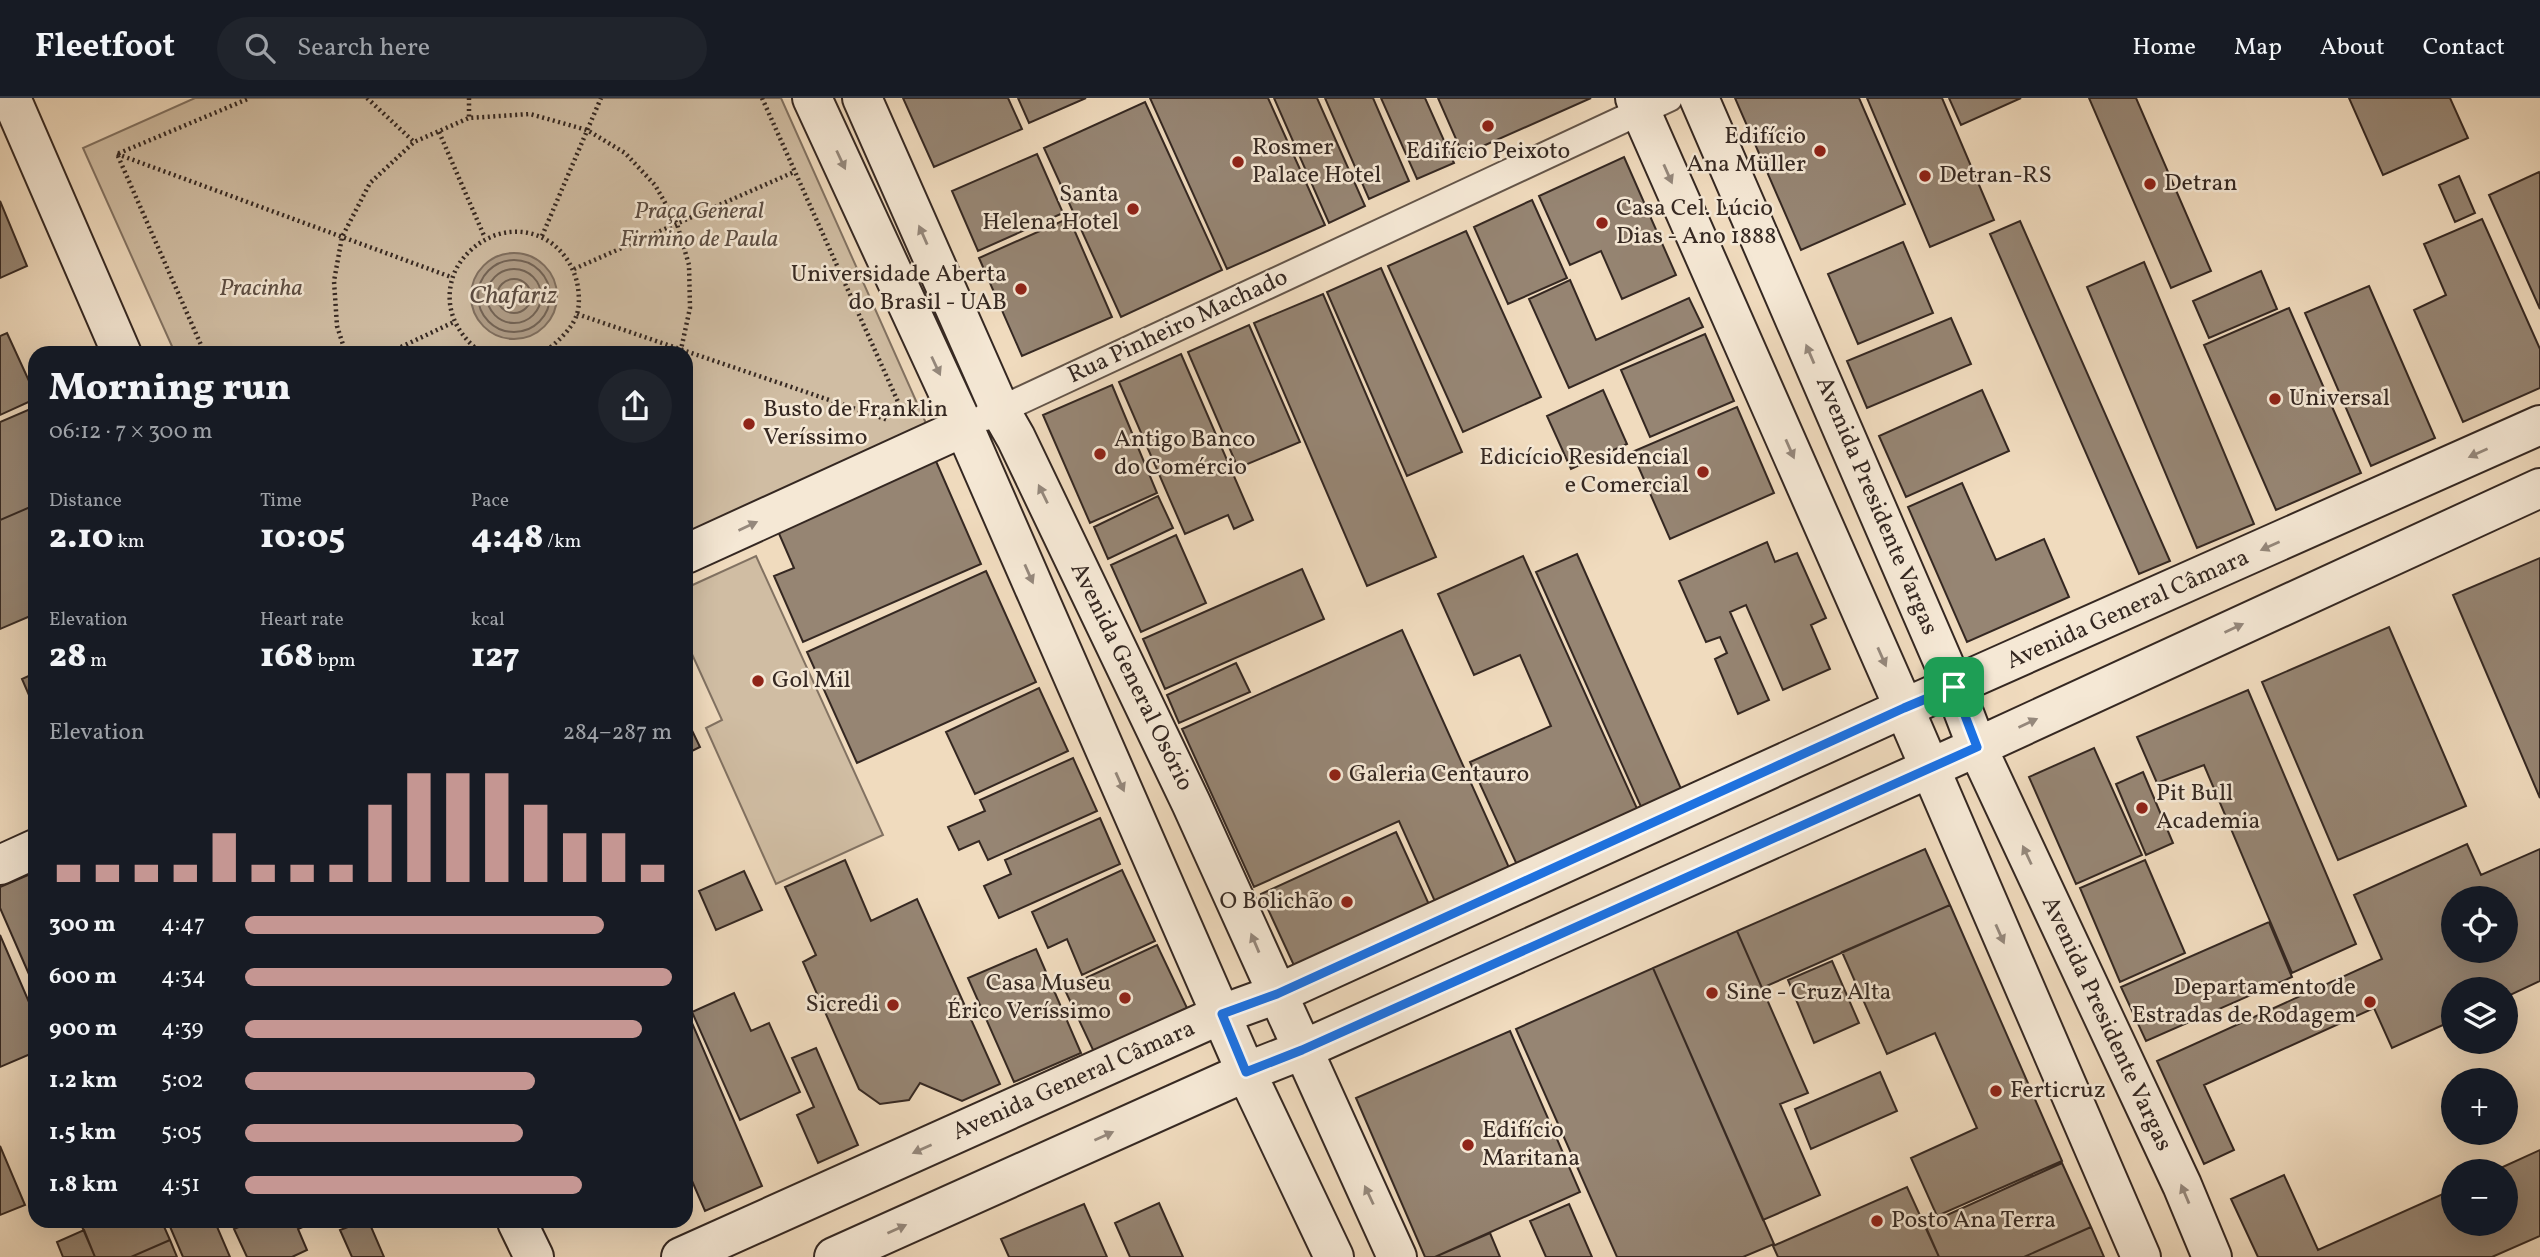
<!DOCTYPE html>
<meta charset="utf-8">
<style>
:root{--surface:#171b24;--page:#20242c;--text:#f1f3f6;--muted:#9ea1a6;--line:#363941;--accent:#c59692}
body{margin:0;font-family:Vollkorn,serif;background:var(--page);color:var(--text);height:100vh;display:flex;flex-direction:column;font-size:26px;white-space:nowrap}
*{box-sizing:border-box;margin:0}
p{font-size:23px;color:var(--muted)}
.icon{flex:none;width:38px;height:38px;fill:none;stroke:currentColor;stroke-width:2;stroke-linecap:round;stroke-linejoin:round}
.map{position:relative;flex:1;overflow:hidden}
.drawer{position:absolute;left:28px;top:248px;width:665px;height:882px;display:flex;flex-direction:column;background:var(--surface);border-radius:21px;box-shadow:0 7px 28px #0002}
.drawer>*{flex:none}
.buttons{position:absolute;left:2441px;top:788px;display:grid;gap:14px}
.buttons a{display:grid;place-items:center;width:77px;height:77px;border-radius:50%;background:var(--surface);box-shadow:0 7px 28px #0002;font-size:35px}
.pin{position:absolute;display:grid;place-items:center;width:60px;height:60px;color:#fff;margin:-30px;border-radius:14px;box-shadow:0 4px 10px #0006}
.round{display:grid;place-items:center;flex:none;width:74px;height:74px;border-radius:37px;background:var(--page)}
.head{display:flex;align-items:center;justify-content:space-between;height:119px;padding:0 21px}
h1{font-size:38px;font-weight:800;line-height:52px}
.figures{display:grid;grid-template-columns:repeat(3,1fr);gap:10px;height:119px;padding:7px 21px}
.figures div{display:grid;align-content:center}
.figures b{font-size:35px;font-weight:800}
.figures small{font-size:19px;font-weight:400}
.figures p{font-size:19px}
.chart{height:196px;padding:14px 21px}
.chart p{display:flex;justify-content:space-between}
.chart svg{width:100%;height:126px;margin-top:7px;stroke:var(--accent);stroke-width:6}
ul{padding:0 21px;list-style:none;font-size:23px}
li{display:grid;grid-template-columns:112px 84px 1fr;align-items:center;height:52px}
li i{height:18px;border-radius:9px;background:var(--accent)}
header{display:flex;align-items:center;gap:42px;box-sizing:border-box;height:98px;padding:0 35px;background:var(--surface);border-bottom:2px solid var(--line)}
header strong{font-size:33px}
nav{display:flex;gap:38px;margin-inline-start:auto;font-size:24px}
.search{width:490px;height:63px;background:var(--page);display:flex;align-items:center;gap:18px;box-sizing:border-box;padding:0 24px;border-radius:38px;color:var(--muted);font-size:26px}
.map>svg:first-child{display:block}
</style>
<header>
<strong>Fleetfoot</strong>
<div class="search"><svg class="icon" aria-label="search" viewBox="0 0 24 24"><circle cx="10" cy="10" r="6"/><path d="M15 15l6 6"/></svg>Search here</div>
<nav><a>Home</a><a>Map</a><a>About</a><a>Contact</a></nav>
</header>
<div class="map">
<svg width="2540" height="1159" viewBox="0 0 2540 1159">
<rect width="100%" height="100%" fill="#f0dbbe"/>
<filter id="stains"><feTurbulence type="fractalNoise" baseFrequency=".00286" numOctaves="4"/><feColorMatrix values="0 0 0 0 .2 0 0 0 0 .09 0 0 0 0 .02 0 0 0 .5 -.17"/></filter>
<radialGradient id="worn" r=".72"><stop offset=".6" stop-color="#630" stop-opacity="0"/><stop offset="1" stop-color="#630" stop-opacity=".3"/></radialGradient>
<path fill="#d0bda3" stroke="#827262" stroke-width="2" d="M195 0H781L929 332 686 440V256L175 255 83 50Z
M756 458 883 737 776 786 706 630 722 622 686 543V490Z"/>
<path fill="#b09e89" stroke="#7f6f60" stroke-width="2" d="M471 198a43 43 0 1 1 86 0a43 43 0 1 1-86 0Z"/>
<g fill="none" stroke-linecap="round" stroke-linejoin="round">
<path stroke="#726356" stroke-width="2" d="M478 198a36 36 0 1 1 72 0a36 36 0 1 1-72 0Z
M487 198a27 27 0 1 1 54 0a27 27 0 1 1-54 0Z
M497 198a17 17 0 1 1 34 0a17 17 0 1 1-34 0Z"/>
</g>
<path fill="#968573" stroke="#352822" stroke-width="2" fill-rule="evenodd" d="M903 0H1008L1022 31 934 69Z
M1018 0H1086L1029 25Z
M1150 0H1268L1325 127 1227 171Z
M1274 0H1317L1365 108 1329 125Z
M1325 0H1373L1409 83 1369 101Z
M1381 0H1425L1454 65 1417 81Z
M1438 0H1591L1463 57Z
M1735 0H1859L1905 106 1801 152Z
M1867 0H1942L1994 122 1930 149Z
M1949 0H2021L1961 27Z
M2089 0H2136L2211 173 2171 190Z
M2349 0H2450L2468 40 2383 77Z
M1145 4 1222 172 1121 219 1044 50Z
M1037 56 1063 115 978 153 952 93Z
M1624 59 1676 177 1622 201 1601 153 1570 167 1539 98Z
M2539 74 2540 76V211L2489 97Z
M2459 78 2475 115 2455 124 2439 87Z
M1532 102 1567 180 1508 206 1474 129Z
M0 103 27 168 0 180Z
M1069 120 1112 219 1022 258 979 160Z
M2482 121 2540 251V290L2463 324 2414 212 2446 197 2424 146Z
M2020 123 2170 463 2139 476 1990 136Z
M1466 133 1541 299 1463 334 1388 168Z
M1903 144 1933 215 1858 246 1828 176Z
M2144 164 2254 426 2197 450 2087 189Z
M1381 170 1462 354 1407 378 1327 194Z
M2261 173 2277 211 2209 240 2193 203Z
M1570 182 1596 242 1689 200 1703 229 1569 290 1529 201Z
M2369 188 2435 340 2371 368 2305 215Z
M1323 196 1436 459 1367 488 1254 225Z
M2289 210 2361 375 2276 412 2204 247Z
M1951 220 1971 266 1867 310 1847 263Z
M1249 227 1300 344 1238 370 1188 254Z
M7 235 35 296V301L0 317V238Z
M1705 236 1734 303 1650 339 1621 272Z
M1181 256 1253 422 1234 431 1228 417 1185 436 1119 284Z
M1112 287 1157 395 1090 425 1043 317Z
M1603 292 1627 346 1571 371 1547 318Z
M1982 292 2009 353 1906 399 1879 338Z
M35 309V407L0 422V324Z
M1737 309 1774 395 1670 441 1632 354Z
M935 361 981 466 803 544 774 478 794 470 777 431Z
M1962 385 1996 462 2044 441 2069 499 1967 544 1908 409Z
M1158 398 1173 430 1108 461 1094 429Z
M35 407V516L0 531V422Z
M1176 437 1206 505 1141 534 1111 467Z
M1767 444 1775 464 1797 455 1826 520 1811 527 1830 571 1783 592 1746 507 1730 514 1769 602 1738 616 1715 561 1727 555 1720 539 1706 544 1679 483Z
M1577 456 1682 693 1642 711 1536 474Z
M1523 458 1639 715 1518 769 1470 664 1551 628 1520 557 1474 577 1438 496Z
M2540 460V700L2453 497Z
M1302 471 1324 521 1165 591 1143 541Z
M986 473 1036 584 857 665 807 554Z
M2389 529 2466 708 2338 762 2262 584Z
M1402 532 1511 774 1437 808 1399 723 1254 789 1182 631Z
M1236 565 1250 594 1179 625 1167 597Z
M35 575V611L22 581Z
M1039 590 1068 653 975 696 946 634Z
M2248 592 2356 846 2292 875 2204 667 2157 685 2137 639Z
M686 620 700 649 686 656Z
M2094 650 2142 757 2076 786 2029 679Z
M1073 660 1097 713 988 762 979 743 959 752 948 729 985 713 980 702Z
M2143 674 2173 745 2146 757 2116 686Z
M1100 720 1120 766 999 820 984 788 1011 776 1005 762Z
M1396 734 1432 813 1297 874 1261 796Z
M2467 746 2481 777 2540 751V883L2506 899V891H2454V922L2392 950 2374 910 2204 987 2234 1052 2204 1066 2157 963 2382 861 2354 797ZM2454 800H2506V852H2454Z
M1925 751 1950 807 1762 890 1737 833Z
M845 762 871 823 917 801 1000 986 962 1003 920 985 909 1002 880 1006 859 991 803 864 816 857 785 789Z
M2145 762 2185 855 2120 884 2080 790Z
M1122 772 1155 843 1082 877 1067 841 1048 850 1032 814Z
M744 773 762 812 716 832 699 793Z
M35 774V890L0 810V789Z
M1950 807 2062 1063 1937 1118 1911 1060 1977 1030 1935 935 1887 956 1842 854Z
M2269 824 2292 879 2146 943 2121 889Z
M1737 833 1808 995 1780 1006 1820 1097 1763 1122 1653 870Z
M0 837 35 918V954L0 969Z
M1157 847 1187 910 1094 954 1064 890Z
M1036 851 1081 955 1014 984 968 880Z
M1832 863 1859 925 1814 945 1788 882Z
M1653 870 1774 1146 1743 1159H1617L1516 931Z
M734 895 751 933 769 925 800 994 740 1022 692 914Z
M686 911 762 1088 705 1113 686 1069Z
M1510 933 1580 1094 1435 1159H1425L1356 1000Z
M816 950 858 1047 818 1065 797 1017 814 1009 792 960Z
M1880 974 1897 1013 1811 1051 1795 1011Z
M0 1048 25 1107 0 1117Z
M2540 1052V1138L2492 1159H2258L2231 1101 2284 1077 2318 1152 2454 1091V1125H2506V1073H2494Z
M2062 1065 2091 1129 2024 1159H1939L1925 1127Z
M1907 1089 1939 1159H1778L1773 1148Z
M1159 1105 1183 1159H1130L1115 1125Z
M1084 1106 1107 1159H1009L1001 1141Z
M1569 1106 1592 1159H1546L1530 1123Z
M80 1124H162L170 1142 131 1159H95Z
M168 1124H215L230 1159H183Z
M250 1124H314L298 1131 307 1152 292 1159H247L234 1131Z
M361 1124H369L384 1159H352L340 1132Z
M2091 1129 2104 1159H2024Z
M84 1132 95 1159H63L57 1144Z
M1490 1135 1500 1159H1435Z
M170 1142 177 1159H131Z"/>
<g fill="none" stroke-linecap="round" stroke-linejoin="round">
<defs>
<path id="pedestrian" d="M985 319 1669 0"/>
<path id="secondary" d="M11 0 122 256
M812 0 964 329 1246 974 1334 1159
M862 0 1000 312 1016 340 1191 705 1397 1159
M1635 0 1904 610 2141 1159
M1699 0 1954 589 1977 649 2182 1087 2212 1159
M686 456 964 329
M0 767 35 751
M517 1124 534 1159
M681 1159 1222 916 1277 896 1904 610 2540 327
M834 1159 1246 974 1302 952 1977 649 2540 390"/>
</defs>
<use href="#pedestrian" stroke="#645549" stroke-width="30"/>
<use href="#secondary" stroke="#352822" stroke-width="42"/>
<path stroke="#352822" stroke-width="4.5" stroke-dasharray="2 3.5" stroke-linecap="butt" d="M367 0 414 44
M469 0V20
M762 0 903 315
M439 34 485 140
M117 56 451 179
M542 138 601 0
M574 171 794 74
M577 216 888 322
M205 256 117 56 250 0
M346 256 337 228 334 183 342 139 370 85 414 44 469 20 530 16 587 32 625 55 655 87 677 126 689 167 690 210 680 256
M386 256 454 224
M483 256C462 241 447 219 450 192 452 175 459 163 472 151 510 118 564 134 577 184 579 194 580 206 577 216 572 232 555 246 542 256"/>
<use href="#pedestrian" stroke="#f5e8d5" stroke-width="26"/>
<use href="#secondary" stroke="#f5e8d5" stroke-width="38"/>
</g>
<defs><path id="oneway-solid" d="M-6-.8H1V-3.2L6.5 0L1 3.2V.8H-6Z" transform="scale(1.75)"/></defs>
<g fill="#95887c">
<use href="#oneway-solid" transform="translate(841 62) rotate(65)"/>
<use href="#oneway-solid" transform="translate(1668 76) rotate(66)"/>
<use href="#oneway-solid" transform="translate(923 137) rotate(-114)"/>
<use href="#oneway-solid" transform="translate(1810 256) rotate(-113)"/>
<use href="#oneway-solid" transform="translate(936 268) rotate(65)"/>
<use href="#oneway-solid" transform="translate(1790 351) rotate(66)"/>
<use href="#oneway-solid" transform="translate(2478 355) rotate(156)"/>
<use href="#oneway-solid" transform="translate(1043 396) rotate(-116)"/>
<use href="#oneway-solid" transform="translate(748 428) rotate(-25)"/>
<use href="#oneway-solid" transform="translate(2270 448) rotate(156)"/>
<use href="#oneway-solid" transform="translate(1029 476) rotate(66)"/>
<use href="#oneway-solid" transform="translate(2234 530) rotate(-25)"/>
<use href="#oneway-solid" transform="translate(1882 559) rotate(66)"/>
<use href="#oneway-solid" transform="translate(2028 625) rotate(-25)"/>
<use href="#oneway-solid" transform="translate(1120 684) rotate(66)"/>
<use href="#oneway-solid" transform="translate(2027 757) rotate(-115)"/>
<use href="#oneway-solid" transform="translate(2000 836) rotate(66)"/>
<use href="#oneway-solid" transform="translate(1255 845) rotate(-113)"/>
<use href="#oneway-solid" transform="translate(1104 1038) rotate(-24)"/>
<use href="#oneway-solid" transform="translate(922 1051) rotate(156)"/>
<use href="#oneway-solid" transform="translate(2185 1096) rotate(-113)"/>
<use href="#oneway-solid" transform="translate(1369 1097) rotate(-115)"/>
<use href="#oneway-solid" transform="translate(897 1131) rotate(-24)"/>
</g>
<g fill="none" stroke-linecap="round" stroke-linejoin="round">
<defs>
<path id="route" d="M1954 589 1977 649 1302 952 1246 974 1222 916 1277 896 1904 610Z"/>
</defs>
<use href="#route" stroke="#fff" stroke-width="14"/>
<use href="#route" stroke="#1a73e8" stroke-width="9"/>
</g>
<g fill="#8f2418" stroke="#f5e8d5" stroke-width="2.5">
<circle cx="1488" cy="28" r="7"/>
<circle cx="1820" cy="53" r="7"/>
<circle cx="1238" cy="64" r="7"/>
<circle cx="1925" cy="78" r="7"/>
<circle cx="2150" cy="86" r="7"/>
<circle cx="1133" cy="111" r="7"/>
<circle cx="1602" cy="125" r="7"/>
<circle cx="1021" cy="191" r="7"/>
<circle cx="2275" cy="301" r="7"/>
<circle cx="749" cy="326" r="7"/>
<circle cx="1100" cy="356" r="7"/>
<circle cx="1703" cy="374" r="7"/>
<circle cx="758" cy="583" r="7"/>
<circle cx="1335" cy="677" r="7"/>
<circle cx="2142" cy="710" r="7"/>
<circle cx="1347" cy="804" r="7"/>
<circle cx="1712" cy="895" r="7"/>
<circle cx="1125" cy="900" r="7"/>
<circle cx="2370" cy="904" r="7"/>
<circle cx="893" cy="907" r="7"/>
<circle cx="1996" cy="993" r="7"/>
<circle cx="1468" cy="1047" r="7"/>
<circle cx="1877" cy="1123" r="7"/>
</g>
<g text-anchor="middle" dominant-baseline="central" stroke-width="5" stroke-linejoin="round" paint-order="stroke">
<g font-size="24" fill="#352822" stroke="#f5e8d5" text-anchor="start">
<text x="1806" y="39" text-anchor="end">Edifício<tspan x="1806" dy="28">Ana Müller</tspan></text>
<text x="1252" y="50">Rosmer<tspan x="1252" dy="28">Palace Hotel</tspan></text>
<text x="1488" y="54" text-anchor="middle">Edifício Peixoto</text>
<text x="1939" y="78">Detran-RS</text>
<text x="2164" y="86">Detran</text>
<text x="1119" y="97" text-anchor="end">Santa<tspan x="1119" dy="28">Helena Hotel</tspan></text>
<text x="1616" y="111">Casa Cel. Lúcio<tspan x="1616" dy="28">Dias - Ano 1888</tspan></text>
<text x="1007" y="177" text-anchor="end">Universidade Aberta<tspan x="1007" dy="28">do Brasil - UAB</tspan></text>
<text x="2289" y="301">Universal</text>
<text x="763" y="312">Busto de Franklin<tspan x="763" dy="28">Veríssimo</tspan></text>
<text x="1114" y="342">Antigo Banco<tspan x="1114" dy="28">do Comércio</tspan></text>
<text x="1689" y="360" text-anchor="end">Edicício Residencial<tspan x="1689" dy="28">e Comercial</tspan></text>
<text x="772" y="583">Gol Mil</text>
<text x="1349" y="677">Galeria Centauro</text>
<text x="2156" y="696">Pit Bull<tspan x="2156" dy="28">Academia</tspan></text>
<text x="1333" y="804" text-anchor="end">O Bolichão</text>
<text x="1111" y="886" text-anchor="end">Casa Museu<tspan x="1111" dy="28">Érico Veríssimo</tspan></text>
<text x="2356" y="890" text-anchor="end">Departamento de<tspan x="2356" dy="28">Estradas de Rodagem</tspan></text>
<text x="1726" y="895">Sine - Cruz Alta</text>
<text x="879" y="907" text-anchor="end">Sicredi</text>
<text x="2010" y="993">Ferticruz</text>
<text x="1482" y="1033">Edifício<tspan x="1482" dy="28">Maritana</tspan></text>
<text x="1891" y="1123">Posto Ana Terra</text>
</g>
<g font-size="24" font-style="italic" fill="#5c4d42" stroke="#f5e8d5">
<text x="699" y="114">Praça General<tspan x="699" dy="28">Firmino de Paula</tspan></text>
<text x="261" y="191">Pracinha</text>
</g>
<g font-size="24" fill="#352822" stroke="#f5e8d5">
<text transform="translate(1178 229) rotate(-25)">Rua Pinheiro Machado</text>
<text transform="translate(1876 408) rotate(67)">Avenida Presidente Vargas</text>
<text transform="translate(2128 512) rotate(-24)">Avenida General Câmara</text>
<text transform="translate(1131 579) rotate(64)">Avenida General Osório</text>
<text transform="translate(2106 926) rotate(65)">Avenida Presidente Vargas</text>
<text transform="translate(1074 983) rotate(-24)">Avenida General Câmara</text>
</g>
<g font-size="26" font-style="italic" fill="#5a4b41" stroke="#f5e8d5">
<text x="513" y="198">Chafariz</text>
</g>
</g>
<rect width="100%" height="100%" filter="url(#stains)"/>
<rect width="100%" height="100%" fill="url(#worn)"/>
</svg>
<div class="buttons">
<a><svg class="icon" aria-label="locate" viewBox="0 0 24 24"><circle cx="12" cy="12" r="6"/><path d="M12 2v4M12 18v4M2 12h4M18 12h4"/></svg></a>
<a><svg class="icon" aria-label="layers" viewBox="0 0 24 24"><path d="M12 4l9 5-9 5-9-5zM3 14l9 5 9-5"/></svg></a>
<a>+</a>
<a>−</a>
</div>
<div class="pin" style="left:1954px;top:589px;background:#1e9e55"><svg class="icon" aria-label="arrive" viewBox="0 0 24 24"><path d="M6 21V4h12l-3 4 3 4H6"/></svg></div>
<section class="drawer">
<div class="head"><div><h1>Morning run</h1><p>06:12 · 7 × 300 m</p></div><a class="round"><svg class="icon" aria-label="share" viewBox="0 0 24 24"><path d="M12 15V3M7 8l5-5 5 5M5 13v7h14v-7"/></svg></a></div>
<div class="figures">
<div><p>Distance</p><b>2.10<small> km</small></b></div>
<div><p>Time</p><b>10:05</b></div>
<div><p>Pace</p><b>4:48<small> /km</small></b></div>
</div>
<div class="figures">
<div><p>Elevation</p><b>28<small> m</small></b></div>
<div><p>Heart rate</p><b>168<small> bpm</small></b></div>
<div><p>kcal</p><b>127</b></div>
</div>
<div class="chart"><p><span>Elevation</span>284–287 m</p>
<svg viewBox="0 0 160 44" preserveAspectRatio="none"><path d="M5 44V38M15 44V38M25 44V38M35 44V38M45 44V27M55 44V38M65 44V38M75 44V38M85 44V17M95 44V6M105 44V6M115 44V6M125 44V17M135 44V27M145 44V27M155 44V38"/></svg>
</div>
<ul>
<li><b>300 m</b>4:47<i style="width:84%"></i></li>
<li><b>600 m</b>4:34<i style="width:100%"></i></li>
<li><b>900 m</b>4:39<i style="width:93%"></i></li>
<li><b>1.2 km</b>5:02<i style="width:68%"></i></li>
<li><b>1.5 km</b>5:05<i style="width:65%"></i></li>
<li><b>1.8 km</b>4:51<i style="width:79%"></i></li>
</ul>
</section>
</div>
